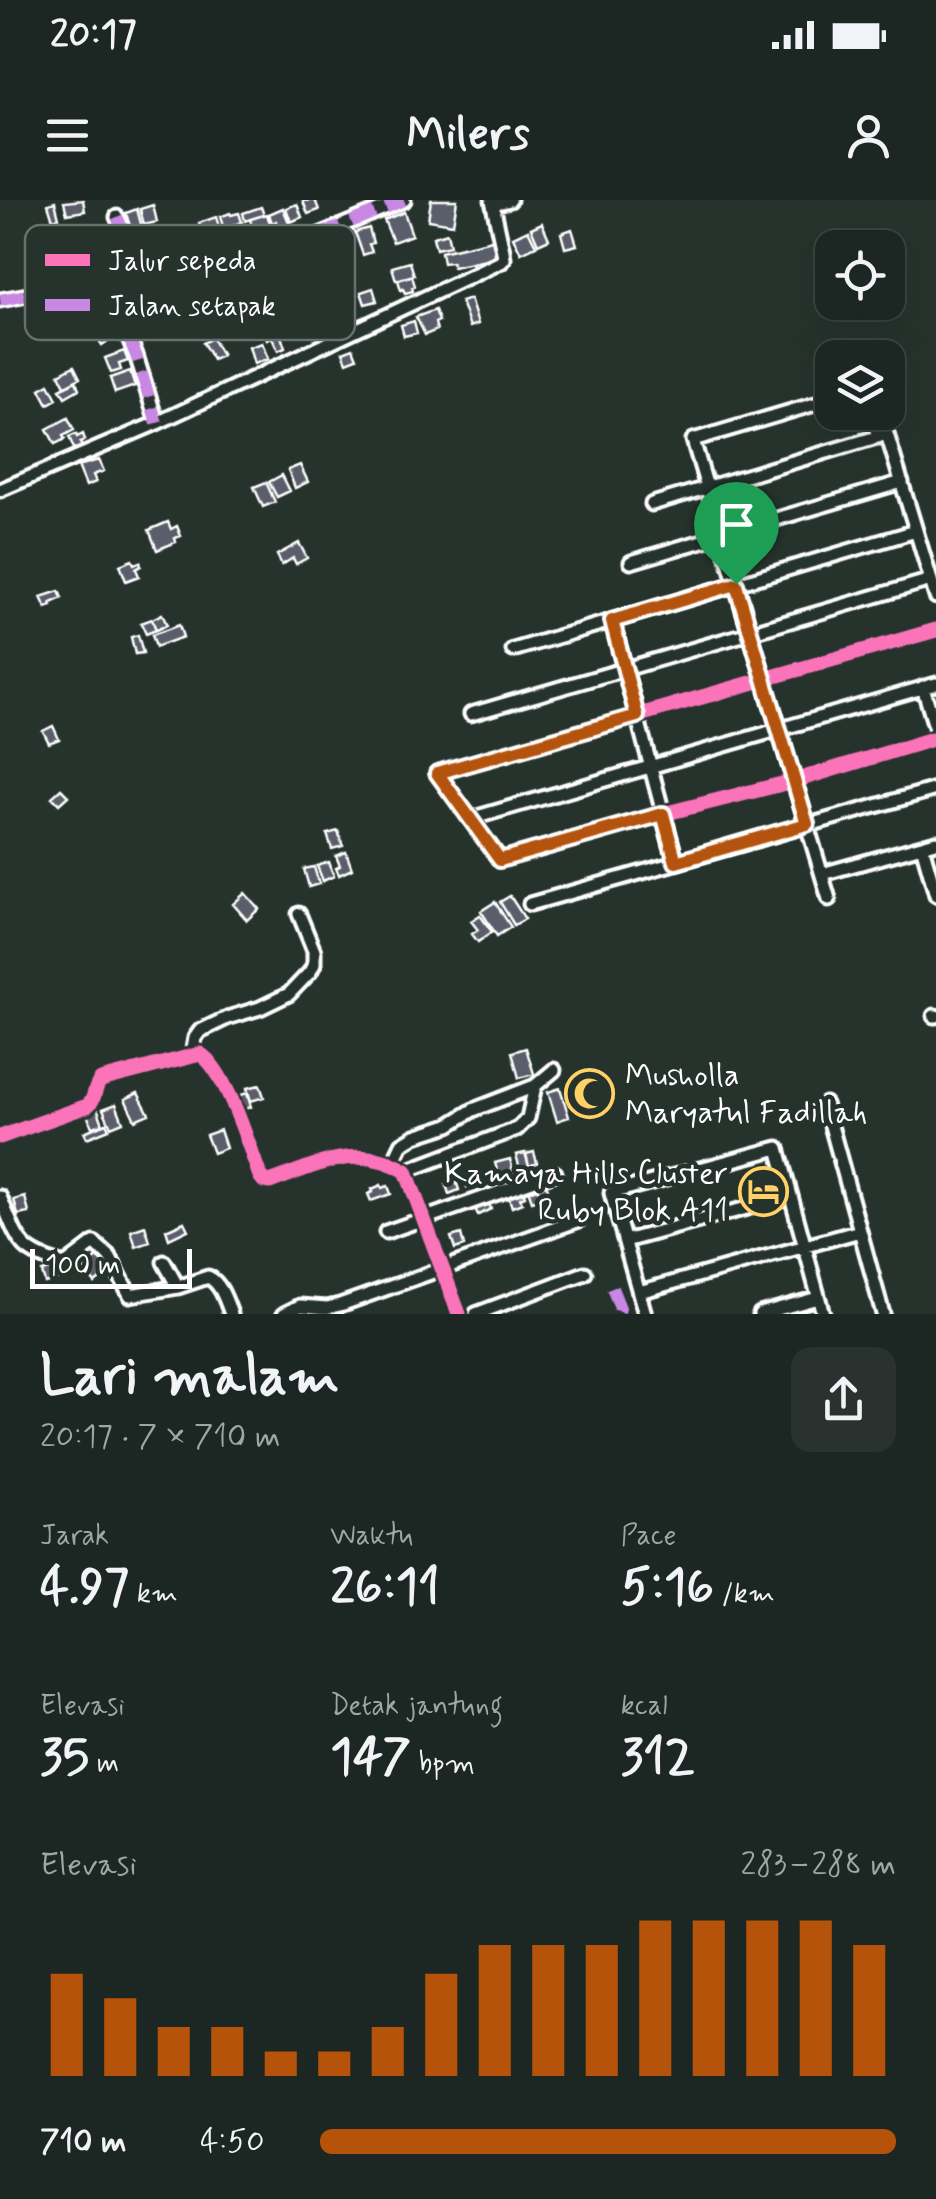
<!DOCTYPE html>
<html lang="id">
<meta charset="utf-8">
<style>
:root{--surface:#1c2622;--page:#29322f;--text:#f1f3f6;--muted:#a0a5a5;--line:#3a4340;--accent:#b45309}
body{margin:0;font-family:Mynerve,sans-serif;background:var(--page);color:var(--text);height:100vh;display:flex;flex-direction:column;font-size:38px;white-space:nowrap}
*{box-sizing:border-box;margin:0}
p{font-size:32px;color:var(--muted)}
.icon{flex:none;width:55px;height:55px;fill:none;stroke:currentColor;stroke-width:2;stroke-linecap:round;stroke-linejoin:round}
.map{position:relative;height:1114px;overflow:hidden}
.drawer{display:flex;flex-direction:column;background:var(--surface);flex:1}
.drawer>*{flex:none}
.tools{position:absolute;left:815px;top:30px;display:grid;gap:20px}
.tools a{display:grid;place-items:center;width:90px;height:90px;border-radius:20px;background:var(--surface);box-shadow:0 10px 40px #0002,0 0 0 2px var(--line);font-size:50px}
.scale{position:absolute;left:30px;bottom:25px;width:162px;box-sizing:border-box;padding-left:10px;border:5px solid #fff;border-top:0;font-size:28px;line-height:35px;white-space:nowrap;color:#fff;-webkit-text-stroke:8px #26332d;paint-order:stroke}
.pin{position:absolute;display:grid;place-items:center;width:85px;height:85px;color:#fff;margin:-102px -42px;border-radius:50% 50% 50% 0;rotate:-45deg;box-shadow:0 0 10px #0007}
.pin .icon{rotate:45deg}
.round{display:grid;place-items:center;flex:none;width:105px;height:105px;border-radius:20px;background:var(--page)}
.head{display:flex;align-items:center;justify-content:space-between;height:170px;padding:0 40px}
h1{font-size:55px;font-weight:700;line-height:75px}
.figures{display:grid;grid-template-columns:repeat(3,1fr);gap:15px;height:170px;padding:10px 40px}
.figures div{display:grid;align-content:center}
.figures b{font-size:50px;font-weight:700}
.figures small{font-size:28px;font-weight:400}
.figures p{font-size:28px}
.chart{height:280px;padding:20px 40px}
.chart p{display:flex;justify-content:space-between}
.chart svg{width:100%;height:180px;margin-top:10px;stroke:var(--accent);stroke-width:6}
ul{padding:0 40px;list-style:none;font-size:32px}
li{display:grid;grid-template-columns:160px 120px 1fr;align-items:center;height:75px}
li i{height:25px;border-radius:12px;background:var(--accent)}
.status{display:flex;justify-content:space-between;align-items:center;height:70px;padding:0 50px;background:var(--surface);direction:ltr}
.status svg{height:28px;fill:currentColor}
header{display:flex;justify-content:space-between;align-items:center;height:130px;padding:0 40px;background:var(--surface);font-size:45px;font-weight:700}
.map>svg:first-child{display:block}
</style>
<div class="status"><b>20:17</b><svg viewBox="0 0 49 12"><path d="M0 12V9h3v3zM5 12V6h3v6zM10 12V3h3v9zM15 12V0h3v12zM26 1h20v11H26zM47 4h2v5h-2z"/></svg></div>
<header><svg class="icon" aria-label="menu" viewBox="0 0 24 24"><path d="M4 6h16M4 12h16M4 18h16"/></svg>Milers<svg class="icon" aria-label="person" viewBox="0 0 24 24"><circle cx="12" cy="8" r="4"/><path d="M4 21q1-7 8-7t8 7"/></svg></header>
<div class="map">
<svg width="936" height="1114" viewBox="0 0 936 1114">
<rect width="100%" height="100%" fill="#26332d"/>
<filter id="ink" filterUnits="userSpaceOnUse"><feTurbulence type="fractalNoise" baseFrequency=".01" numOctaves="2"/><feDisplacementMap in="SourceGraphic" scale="20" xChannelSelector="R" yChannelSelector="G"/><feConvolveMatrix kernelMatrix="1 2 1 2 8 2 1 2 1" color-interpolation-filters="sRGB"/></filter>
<g filter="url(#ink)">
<path fill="#5a5d6a" stroke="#fff" stroke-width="2.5" d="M83 0 85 11 67 14 64 2Z
M315 0 319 10 308 14 303 1Z
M431 0H457L453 24 428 20Z
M55 2 59 18 53 20 48 4Z
M297 4 302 17 291 22 286 8Z
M153 5 157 22 144 25 140 9Z
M261 7 264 15 245 21 243 13Z
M283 8 290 25 278 29 276 21 272 23 269 14Z
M137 9 142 28 128 34 125 24 129 23 126 13Z
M404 12 412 35 393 42 384 20Z
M230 13 231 15 239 13 242 22 234 25 240 41 229 45 220 17Z
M267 14 273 33 255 38 250 19Z
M216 17 221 33 217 34 221 46 208 51 199 23Z
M542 23 549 39 538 44 531 28Z
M369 28 373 43 369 44 372 52 363 55 355 32Z
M572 29 577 45 565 48 561 33Z
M528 30 536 46 521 53 513 37Z
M447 33 450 46 436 49 433 37Z
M496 39 500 57 453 67 452 62 443 63 441 52Z
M410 62 414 75 396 80 392 67Z
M412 76 415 86 412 87 413 91 405 93 403 89 401 90 398 80Z
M373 88 377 101 365 104 361 92Z
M470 99 478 124 470 127 461 102Z
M435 110 439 121 435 123 437 130 425 135 416 117Z
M107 118 112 126 107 129 113 138 102 145 91 127Z
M414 121 417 133 404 136 401 125Z
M278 127 285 148 278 151 272 138 267 140 265 132Z
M212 138 222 156 213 160 203 143Z
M262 143 268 159 254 164 249 147Z
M353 148 357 158 347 162 343 152Z
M124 151 128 161 119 164 121 170 111 173 105 158Z
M74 166 80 178 65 186 59 174Z
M130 171 135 186 115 193 110 178Z
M76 181 79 189 65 197 60 189Z
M49 184 57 199 48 204 40 189Z
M68 218 74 230 63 236 65 239 55 244 47 229Z
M76 234 77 237 83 234 85 240 80 243 83 248 75 251 69 237Z
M99 260 104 271 93 275 96 282 86 286 78 266Z
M300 265 308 282 295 288 288 270Z
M282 275 290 291 277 297 269 282Z
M266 282 275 302 263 307 254 287Z
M168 322 171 329 177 326 181 336 175 338 176 342 157 350 149 330Z
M299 343 307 358 296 364 293 358 282 365 277 355Z
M132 360 134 364 140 362 141 366 136 369 139 376 126 381 120 365Z
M59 391 62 398 51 403 52 406 46 408 41 397Z
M162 414 167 425 156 430 152 419Z
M152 419 156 430 146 434 141 423Z
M179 425 183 437 156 447 152 435Z
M138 435 143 453 135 454 131 437Z
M53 526 59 539 49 543 43 531Z
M61 589 68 596 59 604 52 597Z
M338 631 343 646 332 649 327 634Z
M346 652 352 669 339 675 336 668 340 666 336 656Z
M329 662 334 676 323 681 317 666Z
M314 667 319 684 309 687 304 669Z
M245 693 259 709 247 720 233 704Z
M510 696 525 719 514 725 500 702Z
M495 702 511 727 497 736 481 711Z
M480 715 492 732 478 742 472 734 478 730 471 721Z
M526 848 534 874 519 878 512 852Z
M260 885 264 897 251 901 247 888Z
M597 885 601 897 583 903 579 890Z
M560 888 569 917 557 921 548 892Z
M138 893 149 914 135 920 125 899Z
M247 893 251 907 239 911 235 897Z
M116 904 123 922 111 927 103 909Z
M96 905 103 924 92 927 85 909Z
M106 923 109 929 87 938 84 932Z
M220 930 226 948 213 953 206 935Z
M534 952 537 963 529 966 526 954Z
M525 953 530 970 521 972 516 955Z
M510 959 514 976 500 980 495 963Z
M474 973 478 982 467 987 463 978Z
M544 978 550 995 541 998 535 981Z
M456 981 459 990 449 994 446 985Z
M535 981 541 998 532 1001 526 984Z
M381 985 382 988 388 986 391 994 371 1001 368 994 373 992 372 989Z
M522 988 525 996 520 998 522 1003 512 1007 506 990Z
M25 997 29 1013 18 1015 14 1000Z
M488 1000 491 1009 478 1015 474 1006Z
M184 1022 188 1030 169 1039 166 1030Z
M145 1026 150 1042 136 1047 131 1031Z
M461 1034 464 1046 455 1049 451 1037Z
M102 1054 113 1069 95 1083 83 1068Z
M59 1067 62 1078 45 1083 42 1072Z"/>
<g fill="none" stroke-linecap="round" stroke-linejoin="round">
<defs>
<path id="minor" d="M493 4 510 0
M117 17 149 85
M0 100 50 91 109 107 168 77 205 66 295 45 404 0
M109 107 128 136 136 155 157 223
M871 212 878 237
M0 290 157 223 501 62 504 59 503 51 492 0
M652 304 887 234 936 397
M631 362 902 282
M612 421 676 662
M936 430 437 573 500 660 663 614 794 581 936 538
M513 450 916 331
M923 487 936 530
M471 514 931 380
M470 619 936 484
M922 646 936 695
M822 674 936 642
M829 699 693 240 832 199
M530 704 936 589
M934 816H936
M192 855 195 838 200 831 227 818 260 808 289 794 310 772 314 764V751L299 714
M825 904 883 1114
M0 937 87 906C96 900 93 888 101 880L200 854C226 869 249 947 260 976L264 981 270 982C317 965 358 942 406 971L459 1114
M393 963 402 944 415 936 449 925 473 910 535 886
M406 971 517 929 528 918 535 886 554 870
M0 997C19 1040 16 1052 65 1065L94 1043 110 1057 130 1095 178 1087
M386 1032 555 973
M625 1041 791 996
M164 1062 178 1087 208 1077C221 1083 226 1101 231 1114
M639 1092 860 1031
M284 1114 300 1106 327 1108 340 1105 579 1020
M476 1114 585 1073
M645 1114 611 993 778 948 823 1114
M760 1114 818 1098"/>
</defs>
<use href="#minor" stroke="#fff" stroke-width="19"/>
<use href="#minor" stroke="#26332d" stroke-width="11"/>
<path stroke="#c787e3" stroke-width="12" stroke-dasharray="25 12" stroke-linecap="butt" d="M117 17 149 85
M0 100 50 91 109 107 168 77 205 66 295 45 404 0
M109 107 128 136 136 155 157 223
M612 1088 620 1108 618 1114"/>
<defs>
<path id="cycleway" d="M936 430 437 573 500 660 663 614 794 581 936 538
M0 937 87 906C96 900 93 888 101 880L200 854C226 869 249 947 260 976L264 981 270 982C317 965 358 942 406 971L459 1114"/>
</defs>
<use href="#cycleway" stroke="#26332d" stroke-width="21"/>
<use href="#cycleway" stroke="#fb73b8" stroke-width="15"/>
</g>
</g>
<g fill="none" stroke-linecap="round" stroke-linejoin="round" filter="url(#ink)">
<defs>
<path id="route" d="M736 384 807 624 676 662 663 614 500 660 437 573 637 516 612 421Z"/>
</defs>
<use href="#route" stroke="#fff" stroke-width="20"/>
<use href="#route" stroke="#b45309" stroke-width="12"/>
</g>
<defs>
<symbol id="mosque-ring" viewBox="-11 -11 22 22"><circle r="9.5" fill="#26332d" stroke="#ffd166" stroke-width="1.5"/><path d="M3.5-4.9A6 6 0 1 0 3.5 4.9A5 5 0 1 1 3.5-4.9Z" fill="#ffd166"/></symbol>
<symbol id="hotel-ring" viewBox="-11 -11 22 22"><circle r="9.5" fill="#26332d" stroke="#ffd166" stroke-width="1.5"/><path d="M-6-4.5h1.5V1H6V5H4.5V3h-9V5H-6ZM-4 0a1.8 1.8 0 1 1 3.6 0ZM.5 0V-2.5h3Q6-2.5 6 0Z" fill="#ffd166"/></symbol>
</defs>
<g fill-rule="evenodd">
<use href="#mosque-ring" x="562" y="866" width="55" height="55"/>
<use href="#hotel-ring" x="736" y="964" width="55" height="55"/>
</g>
<g text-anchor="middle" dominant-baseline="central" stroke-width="9" stroke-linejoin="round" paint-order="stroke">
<g font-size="32" fill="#fff" stroke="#26332d" text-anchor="start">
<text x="625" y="876">Musholla<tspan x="625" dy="37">Maryatul Fadillah</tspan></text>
<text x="728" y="974" text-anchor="end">Kamaya Hills Cluster<tspan x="728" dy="37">Ruby Blok A11</tspan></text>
</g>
</g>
<rect x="25" y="25" width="330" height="115" rx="15" fill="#26332d" stroke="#67706c" stroke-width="2.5"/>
<rect x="45" y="54" width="45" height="12" fill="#fb73b8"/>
<rect x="45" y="99" width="45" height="12" fill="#c787e3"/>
<g font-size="28" fill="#fff">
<text x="108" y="70">Jalur sepeda</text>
<text x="108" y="115">Jalan setapak</text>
</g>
</svg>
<div class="tools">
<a><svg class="icon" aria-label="locate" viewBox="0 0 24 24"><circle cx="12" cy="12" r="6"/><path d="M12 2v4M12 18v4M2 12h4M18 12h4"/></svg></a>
<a><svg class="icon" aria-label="layers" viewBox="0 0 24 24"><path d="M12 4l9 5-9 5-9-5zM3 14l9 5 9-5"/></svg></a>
</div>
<div class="scale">100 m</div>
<div class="pin" style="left:736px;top:384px;background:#1e9e55"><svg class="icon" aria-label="arrive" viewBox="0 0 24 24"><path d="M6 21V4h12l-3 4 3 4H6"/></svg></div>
</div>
<section class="drawer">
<div class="head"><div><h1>Lari malam</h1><p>20:17 · 7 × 710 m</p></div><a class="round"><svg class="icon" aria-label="share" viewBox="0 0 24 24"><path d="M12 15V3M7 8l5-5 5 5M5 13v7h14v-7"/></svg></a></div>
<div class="figures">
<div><p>Jarak</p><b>4.97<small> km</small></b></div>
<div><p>Waktu</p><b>26:11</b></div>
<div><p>Pace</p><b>5:16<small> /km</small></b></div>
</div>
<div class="figures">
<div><p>Elevasi</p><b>35<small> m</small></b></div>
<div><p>Detak jantung</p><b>147<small> bpm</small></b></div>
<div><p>kcal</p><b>312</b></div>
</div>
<div class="chart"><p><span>Elevasi</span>283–288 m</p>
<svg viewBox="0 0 160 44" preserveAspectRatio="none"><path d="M5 44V19M15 44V25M25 44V32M35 44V32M45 44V38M55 44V38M65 44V32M75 44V19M85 44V12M95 44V12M105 44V12M115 44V6M125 44V6M135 44V6M145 44V6M155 44V12"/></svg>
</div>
<ul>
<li><b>710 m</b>4:50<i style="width:100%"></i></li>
</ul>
</section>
